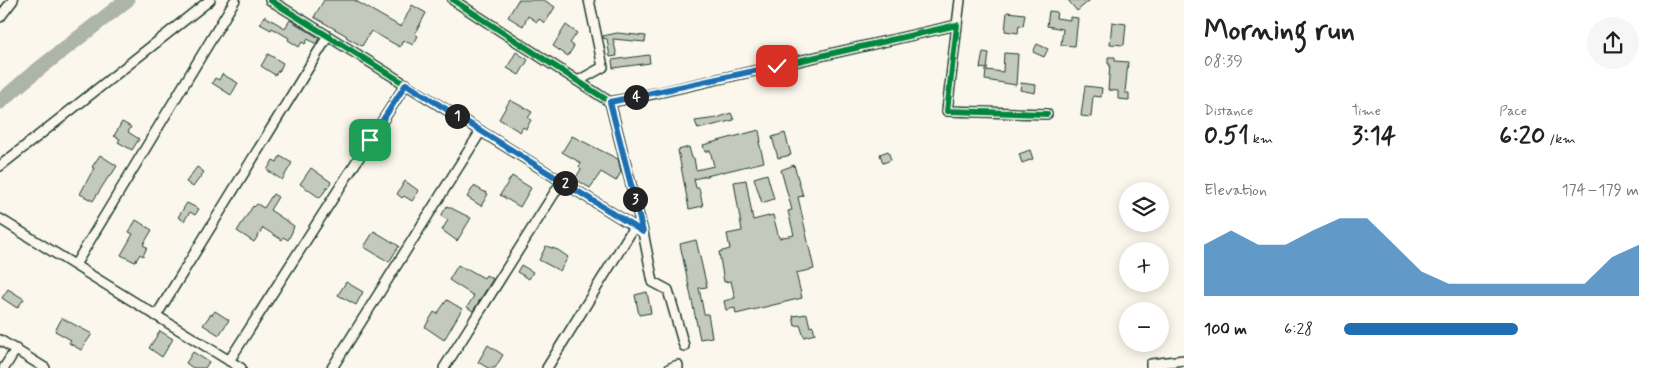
<!DOCTYPE html>
<meta charset="utf-8">
<style>
:root{--surface:#fff;--page:#f6f6f6;--text:#222;--muted:#767676;--accent:#1f6fb2}
body{margin:0;font-family:Mynerve,sans-serif;background:var(--page);color:var(--text);height:100vh;display:flex;flex-direction:column;font-size:19px;white-space:nowrap}
*{box-sizing:border-box;margin:0}
p{font-size:16px;color:var(--muted)}
.icon{flex:none;width:28px;height:28px;fill:none;stroke:currentColor;stroke-width:2;stroke-linecap:round;stroke-linejoin:round}
.map{position:relative;flex:1;overflow:hidden}
.panel{display:flex;flex-direction:column;background:var(--surface);width:475px}
.panel>*{flex:none}
.controls{position:absolute;left:1119px;top:182px;display:grid;gap:10px}
.controls a{display:grid;place-items:center;width:50px;height:50px;border-radius:50%;background:var(--surface);box-shadow:0 2px 12px #0003;font-size:25px}
.pin{position:absolute;display:grid;place-items:center;width:42px;height:42px;color:#fff;margin:-21px;border-radius:10px;box-shadow:0 2px 8px #0006}
.km{position:absolute;width:25px;height:25px;margin:-12px;border-radius:50%;background:#222;color:#fff;font-size:14px;line-height:25px;text-align:center}
.round{display:grid;place-items:center;flex:none;width:52px;height:52px;border-radius:26px;background:var(--page)}
.head{display:flex;align-items:center;justify-content:space-between;height:85px;padding:0 20px}
h1{font-size:28px;font-weight:700;line-height:38px}
.metrics{display:grid;grid-template-columns:repeat(3,1fr);gap:8px;height:85px;padding:5px 20px}
.metrics div{display:grid;align-content:center}
.metrics b{font-size:25px;font-weight:700}
.metrics small{font-size:14px;font-weight:400}
.metrics p{font-size:14px}
.chart{height:140px;padding:10px 20px}
.chart p{display:flex;justify-content:space-between}
.chart svg{width:100%;height:90px;margin-top:5px;fill:var(--accent);opacity:.7}
ul{padding:0 20px;list-style:none;font-size:16px}
li{display:grid;grid-template-columns:80px 60px 1fr;align-items:center;height:38px}
li i{height:12px;border-radius:6px;background:var(--accent)}
main{display:flex;flex:1;min-height:0}
.map>svg:first-child{display:block}
</style>
<main>
<div class="map">
<svg width="1184" height="368" viewBox="0 0 1184 368">
<rect width="100%" height="100%" fill="#fbf7ec"/>
<filter id="ink" filterUnits="userSpaceOnUse"><feTurbulence type="fractalNoise" baseFrequency=".02" numOctaves="2"/><feDisplacementMap in="SourceGraphic" scale="10" xChannelSelector="R" yChannelSelector="G"/><feConvolveMatrix kernelMatrix="1 2 1 2 8 2 1 2 1" color-interpolation-filters="sRGB"/></filter>
<g filter="url(#ink)">
<g fill="none" stroke-linecap="round" stroke-linejoin="round">
<path stroke="#adb4aa" stroke-width="15" d="M0 102 30 76 127 0"/>
</g>
<path fill="#c4c9be" stroke="#1f3d34" d="M324 0H354L401 27 412 5 426 13 415 34 418 36 413 45 403 40 400 47 371 31 362 46 346 37 347 36 314 17Z
M518 0H544L555 7 545 23 539 19 537 22 528 16 523 26 508 17Z
M1068 0H1090L1077 11Z
M1049 11 1057 12 1056 18 1070 20V17L1078 18 1075 46 1061 45 1063 29 1047 26Z
M1007 12 1025 14 1023 26 1019 25 1018 33 1005 31Z
M264 16 285 28 290 20 319 38 316 44 308 39 305 44 302 42 299 47 288 40 289 38 272 28 271 30 260 24Z
M1112 22 1126 24 1124 45 1110 44Z
M566 25 577 33 570 43 574 46 568 56 553 46Z
M617 33 646 36 645 42 613 39 617 56 610 57 607 39 603 38V36Z
M1037 44 1048 49 1044 57 1033 52Z
M516 52 528 60 519 75 507 68Z
M983 52 989 53 987 69 980 68Z
M1004 53 1018 54 1016 85 985 80 986 70 1003 72Z
M268 54 283 63 279 72 278 71 275 75 261 66Z
M649 55 650 63 613 68 612 60Z
M1108 57H1115V61L1128 62 1125 93H1129V100L1118 99V91L1108 90 1110 64H1108Z
M222 74 238 83 231 95 212 83 215 78 219 80Z
M1021 83 1036 85 1035 93 1020 90Z
M1085 86 1102 88 1101 97 1093 96 1091 117 1081 116Z
M510 100 532 112 528 118 531 120 526 129 523 127 520 132 499 119Z
M731 113 734 120 698 129 695 121 717 118Z
M122 122 131 127 128 132 139 139 132 150 118 142 120 139 114 136Z
M759 130 761 142H759L764 162 694 179 696 188H699L703 206 689 209 678 150 689 147 692 158H694L696 170 714 166 710 150 705 152 703 145Z
M785 133 791 155 778 158 772 137Z
M572 136 618 159 621 172 616 181 601 172 590 188 575 179 581 169 579 167 581 163 562 152Z
M1030 150 1033 159 1022 163 1019 154Z
M888 151 891 160 883 163 880 154Z
M100 155 117 166 110 177 109 176 93 201 80 194 94 168 92 167Z
M280 156 292 163 282 180 267 170 273 160 277 162Z
M794 165 803 196 798 197 814 269 796 273 802 298 736 314 735 308 726 310 724 301 735 298 731 281 724 282 719 252 730 249 727 234 742 231 734 182 746 180 753 220 773 215 779 238 794 235 788 211 792 210 781 170Z
M197 167 204 172 193 187 186 182Z
M311 168 331 182 320 198 300 184Z
M767 174 774 199 762 203 754 178Z
M512 176 531 188 520 207 500 195Z
M405 181 419 191 412 201 404 196 402 198 397 194Z
M474 186 488 194 481 206 467 197Z
M273 194 278 197 270 210 294 226 292 232 288 240 283 237 282 240 263 228 254 242 237 231 253 206 254 207 257 204 264 208Z
M187 203 199 209 195 215 190 212 184 221 178 217Z
M447 206 471 218 457 241 442 230 448 220 441 216Z
M136 220 152 230 143 245 147 247 143 256 140 254 135 262 121 255 133 234 129 232Z
M374 231 399 246 389 262 364 247Z
M696 240 707 287 699 288 704 314H708L712 337 700 339 680 244Z
M546 246 558 250 568 257 560 271 539 260Z
M458 265 466 270 468 269 484 278 486 275 493 279 473 311 467 307 474 296 449 280Z
M521 265 533 272 529 279 517 272Z
M346 282 363 292 356 305 338 295Z
M8 289 24 299 17 308 2 298Z
M647 292 651 313 639 315 635 295Z
M447 300 462 309 444 340 425 327 434 312 437 314Z
M215 311 229 320 219 335 203 325 211 314 212 315Z
M807 314 810 327 813 326 815 334 804 337 800 325 795 326 793 316Z
M62 318 92 334 81 350 69 343 71 340 55 331Z
M160 331 173 339 162 357 149 348Z
M488 345 503 355 495 368H488L478 362Z
M193 352 209 362 205 368H193L186 363Z"/>
<g fill="none" stroke-linecap="round" stroke-linejoin="round">
<defs>
<path id="minor" d="M270 0 643 232
M453 0 610 102 657 93 957 25 947 111 1047 114
M0 17 13 0
M957 25 960 0
M578 81 603 67 589 0
M610 102 643 232 653 282 668 290 684 346
M0 166 210 0
M0 219 241 368
M75 265 235 0
M156 316 328 36
M0 340 45 368
M229 361 406 84
M4 368 16 349
M332 368 481 131
M444 368 562 181
M547 368 634 227
M670 368 678 365V368
M1151 368V364L1184 360"/>
</defs>
<use href="#minor" stroke="#1f3d34" stroke-width="12"/>
<use href="#minor" stroke="#fbf7ec" stroke-width="9"/>
<defs>
<path id="cycleway" d="M270 0 643 232
M453 0 610 102 657 93 957 25 947 111 1047 114"/>
</defs>
<use href="#cycleway" stroke="#fbf7ec" stroke-width="9"/>
<use href="#cycleway" stroke="#00873e" stroke-width="6"/>
</g>
</g>
<g fill="none" stroke-linecap="round" stroke-linejoin="round" filter="url(#ink)">
<defs>
<path id="route" d="M370 140 406 84 643 232 610 102 777 66"/>
</defs>
<use href="#route" stroke="#fff" stroke-width="10"/>
<use href="#route" stroke="#1f6fb2" stroke-width="6"/>
</g>
</svg>
<div class="controls">
<a><svg class="icon" aria-label="layers" viewBox="0 0 24 24"><path d="M12 4l9 5-9 5-9-5zM3 14l9 5 9-5"/></svg></a>
<a>+</a>
<a>−</a>
</div>
<div class="pin" style="left:370px;top:140px;background:#1e9e55"><svg class="icon" aria-label="arrive" viewBox="0 0 24 24"><path d="M6 21V4h12l-3 4 3 4H6"/></svg></div>
<div class="pin" style="left:777px;top:66px;background:#d93025"><svg class="icon" aria-label="check" viewBox="0 0 24 24"><path d="M5 12l5 5 9-10"/></svg></div>
<b class="km" style="left:457px;top:116px">1</b>
<b class="km" style="left:565px;top:183px">2</b>
<b class="km" style="left:635px;top:199px">3</b>
<b class="km" style="left:636px;top:97px">4</b>
</div>
<section class="panel">
<div class="head"><div><h1>Morning run</h1><p>08:39</p></div><a class="round"><svg class="icon" aria-label="share" viewBox="0 0 24 24"><path d="M12 15V3M7 8l5-5 5 5M5 13v7h14v-7"/></svg></a></div>
<div class="metrics">
<div><p>Distance</p><b>0.51<small> km</small></b></div>
<div><p>Time</p><b>3:14</b></div>
<div><p>Pace</p><b>6:20<small> /km</small></b></div>
</div>
<div class="chart"><p><span>Elevation</span>174–179 m</p>
<svg viewBox="0 0 160 44" preserveAspectRatio="none"><path d="M0 44V19L10 12L20 19L30 19L40 12L50 6L60 6L70 19L80 32L90 38L100 38L110 38L120 38L130 38L140 38L150 25L160 19V44z"/></svg>
</div>
<ul>
<li><b>100 m</b>6:28<i style="width:59%"></i></li>
</ul>
</section>
</main>
